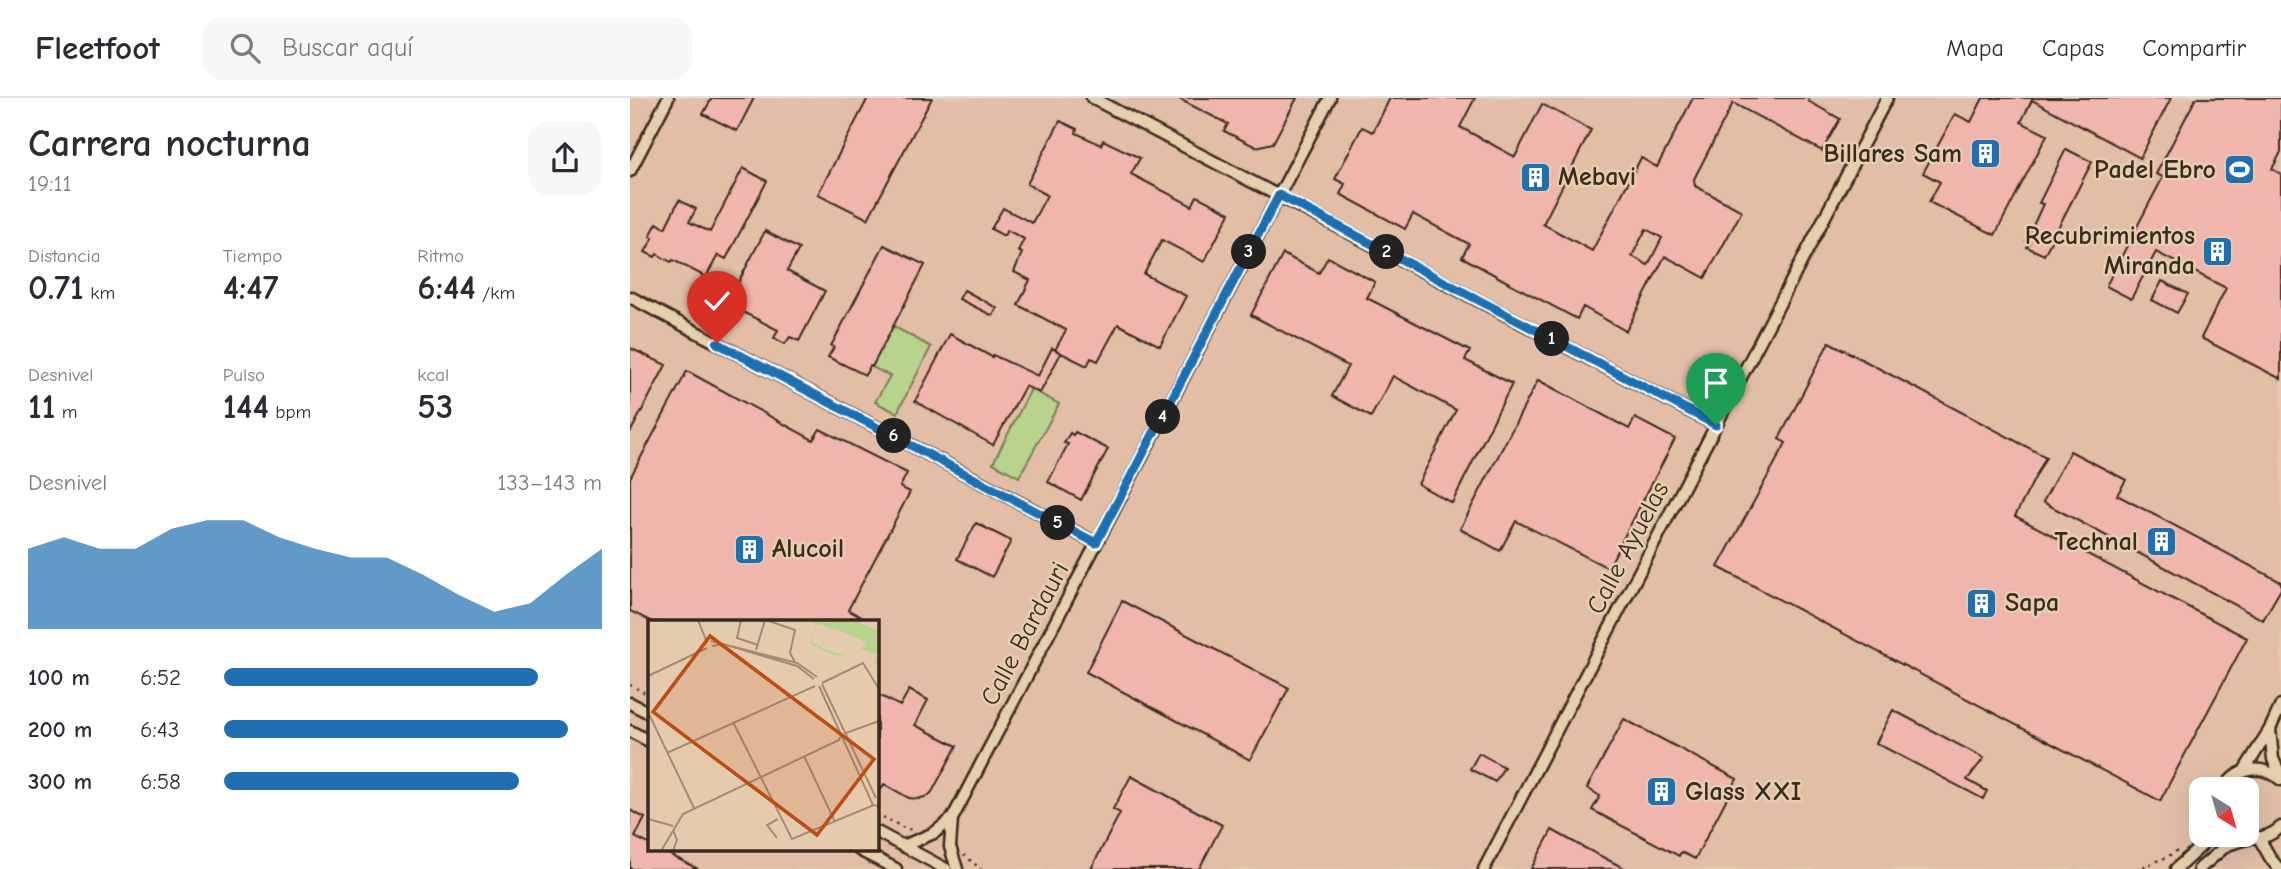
<!DOCTYPE html>
<html lang="es">
<meta charset="utf-8">
<style>
:root{--surface:#fff;--page:#f7f7f7;--text:#2b2b33;--muted:#7c7c81;--line:#e1e1e2;--accent:#1f6fb2}
body{margin:0;font-family:"Comic Neue",sans-serif;background:var(--page);color:var(--text);height:100vh;display:flex;flex-direction:column;font-size:26px;white-space:nowrap}
*{box-sizing:border-box;margin:0}
p{font-size:23px;color:var(--muted)}
.icon{flex:none;width:38px;height:38px;fill:none;stroke:currentColor;stroke-width:2;stroke-linecap:round;stroke-linejoin:round}
.map{position:relative;flex:1;overflow:hidden}
.drawer{display:flex;flex-direction:column;background:var(--surface);width:630px}
.drawer>*{flex:none}
.needle{width:46px;rotate:143deg}
.buttons{position:absolute;left:1559px;top:679px;display:grid;gap:14px}
.buttons a{display:grid;place-items:center;width:70px;height:70px;border-radius:14px;background:var(--surface);box-shadow:0 7px 28px #0002;font-size:35px}
.pin{position:absolute;display:grid;place-items:center;width:60px;height:60px;color:#fff;margin:-72px -30px;border-radius:50% 50% 50% 0;rotate:-45deg;box-shadow:0 0 7px #0007}
.pin .icon{rotate:45deg}
.km{position:absolute;width:35px;height:35px;margin:-18px;border-radius:50%;background:#222;color:#fff;font-size:19px;line-height:35px;text-align:center}
.round{display:grid;place-items:center;flex:none;width:74px;height:74px;border-radius:21px;background:var(--page)}
.headline{display:flex;align-items:center;justify-content:space-between;height:119px;padding:0 28px}
h1{font-size:38px;font-weight:700;line-height:52px}
.figures{display:grid;grid-template-columns:repeat(3,1fr);gap:10px;height:119px;padding:7px 28px}
.figures div{display:grid;align-content:center}
.figures b{font-size:35px;font-weight:700}
.figures small{font-size:19px;font-weight:400}
.figures p{font-size:19px}
.chart{height:196px;padding:14px 28px}
.chart p{display:flex;justify-content:space-between}
.chart svg{width:100%;height:126px;margin-top:7px;fill:var(--accent);opacity:.7}
ul{padding:0 28px;list-style:none;font-size:23px}
li{display:grid;grid-template-columns:112px 84px 1fr;align-items:center;height:52px}
li i{height:18px;border-radius:9px;background:var(--accent)}
header{display:flex;align-items:center;gap:42px;box-sizing:border-box;height:98px;padding:0 35px;background:var(--surface);border-bottom:2px solid var(--line)}
header strong{font-size:33px}
nav{display:flex;gap:38px;margin-inline-start:auto;font-size:24px}
.search{width:490px;height:63px;background:var(--page);display:flex;align-items:center;gap:18px;box-sizing:border-box;padding:0 24px;border-radius:21px;color:var(--muted);font-size:26px}
main{display:flex;flex:1;min-height:0}
.map>svg:first-child{display:block}
</style>
<header>
<strong>Fleetfoot</strong>
<div class="search"><svg class="icon" aria-label="search" viewBox="0 0 24 24"><circle cx="10" cy="10" r="6"/><path d="M15 15l6 6"/></svg>Buscar aquí</div>
<nav><a>Mapa</a><a>Capas</a><a>Compartir</a></nav>
</header>
<main>
<section class="drawer">
<div class="headline"><div><h1>Carrera nocturna</h1><p>19:11</p></div><a class="round"><svg class="icon" aria-label="share" viewBox="0 0 24 24"><path d="M12 15V3M7 8l5-5 5 5M5 13v7h14v-7"/></svg></a></div>
<div class="figures">
<div><p>Distancia</p><b>0.71<small> km</small></b></div>
<div><p>Tiempo</p><b>4:47</b></div>
<div><p>Ritmo</p><b>6:44<small> /km</small></b></div>
</div>
<div class="figures">
<div><p>Desnivel</p><b>11<small> m</small></b></div>
<div><p>Pulso</p><b>144<small> bpm</small></b></div>
<div><p>kcal</p><b>53</b></div>
</div>
<div class="chart"><p><span>Desnivel</span>133–143 m</p>
<svg viewBox="0 0 160 44" preserveAspectRatio="none"><path d="M0 44V16L10 12L20 16L30 16L40 9L50 6L60 6L70 12L80 16L90 19L100 19L110 25L120 32L130 38L140 35L150 25L160 16V44z"/></svg>
</div>
<ul>
<li><b>100 m</b>6:52<i style="width:83%"></i></li>
<li><b>200 m</b>6:43<i style="width:91%"></i></li>
<li><b>300 m</b>6:58<i style="width:78%"></i></li>
</ul>
</section>
<div class="map">
<svg width="1651" height="771" viewBox="0 0 1651 771">
<rect width="100%" height="100%" fill="#e6caae"/>
<filter id="ink" filterUnits="userSpaceOnUse"><feTurbulence type="fractalNoise" baseFrequency=".0143" numOctaves="2"/><feDisplacementMap in="SourceGraphic" scale="14" xChannelSelector="R" yChannelSelector="G"/><feConvolveMatrix kernelMatrix="1 2 1 2 8 2 1 2 1" color-interpolation-filters="sRGB"/></filter>
<g filter="url(#ink)">
<path fill="#e2bea7" fill-rule="evenodd" d="M0 0H1651V771H0ZM19 524H247V752H19ZM1572 691H1617V737H1572Z"/>
<path fill="#b8d38b" stroke="#7a7e54" stroke-width="2" d="M263 228 301 249 267 315 245 304 260 278 242 269Z
M401 291 429 306 389 379 363 365Z"/>
<path fill="#f0b5ac" stroke="#3b2a1e" stroke-width="2" fill-rule="evenodd" d="M82 0H124L107 33 73 16Z
M238 0H302L238 121 188 96Z
M547 0H667L643 45 626 49 594 33 598 26Z
M760 0H845L830 29 885 59 912 6 961 32 913 126 962 153 1011 60 1027 69 1063 0H1180L1178 3 1210 21 1192 53 1103 5 1064 81 1065 88 1112 113 1075 180 1035 158 996 233 953 209 947 221 881 186 832 159 839 146 783 116 775 131 710 96 715 86 705 81 732 29 743 34ZM1016 131 1032 140 1018 167 1002 158Z
M1353 0H1541L1510 60 1402 2 1391 24 1417 37 1365 137 1299 104 1310 84 1293 75 1325 16 1341 24Z
M1566 0H1651V54L1642 71 1651 76V281L1571 240 1596 190 1526 154 1501 201 1476 188 1533 79 1526 76Z
M430 23 447 31 446 35 471 47 473 42 510 60 501 76 562 108 567 98 600 115 574 164 532 142 514 176 556 198 530 248 488 226 468 263 461 260 457 268 425 252 436 232 388 207 400 182 384 174 392 155 388 153 394 141 377 132 374 138 361 131 373 110 402 125 417 97 397 86Z
M1436 51 1462 64 1414 157 1397 149 1400 145 1396 143 1413 106 1409 105Z
M113 70 137 83 96 161 88 157 76 179 43 162 41 164 27 156 25 159 15 154 23 140 20 138 27 125 35 130 49 102 66 111 59 124 80 134Z
M135 133 169 151 157 173 195 193 169 243 160 239 155 246 144 240 148 232 97 206Z
M254 147 295 167 242 269 240 268 235 277 198 259 204 249 201 248Z
M653 156 689 175 698 159 745 184 737 200 840 253 835 262 882 286 822 405 788 386 826 312 763 278 741 319 702 298 718 268 621 217Z
M1532 183 1558 196 1547 215 1522 202Z
M334 192 367 210 363 218 329 201Z
M320 236 362 259 363 257 408 278 422 250 431 255 410 295 395 288 363 347 285 303Z
M1199 244 1416 359 1385 418 1617 540 1530 703 1088 469 1156 345 1149 341Z
M0 250 36 267 0 335Z
M57 273 183 342 190 331 277 375 270 389 280 394 218 512 241 524H22L0 513V380Z
M908 282 999 331 1005 320 1045 341 978 470 886 423 870 453 830 431Z
M445 334 478 351 451 402 418 384 438 346 434 345 440 335 443 337Z
M1440 353 1496 382 1487 397 1651 484V491L1633 522 1413 404Z
M346 425 381 443 362 479 327 461Z
M492 503 659 590 620 662 456 574Z
M279 592 298 602 285 627 327 648 302 694 298 698 288 701 279 700 254 686 247 699V596L270 608Z
M1263 612 1354 660 1337 682 1357 693 1353 701 1246 645Z
M994 621 1107 681 1065 761 1051 754 1049 758 962 712 970 698 957 690Z
M849 655 874 669 865 684 840 671Z
M501 678 592 727 569 771H461L490 715 483 711Z
M0 712 15 720 5 739 19 746V752H31L68 771H0Z
M922 732 951 748 996 771H901Z"/>
<g fill="none" stroke-linecap="round" stroke-linejoin="round">
<defs>
<path id="street" d="M462 0 1086 327
M0 73 38 0
M0 199 466 445
M0 605 19 615
M1640 631 1643 661 1651 678
M0 633 19 643
M1614 673 1640 631 1651 607
M1594 691C1607 669 1632 665 1651 682
M247 734 316 771
M1616 738C1629 742 1641 738 1651 729
M1629 740 1641 761 1649 771
M273 748 304 735 322 721
M229 752 266 771
M327 771 320 749 322 721 700 0
M854 771 1257 0
M1546 771 1571 748 1578 737
M1569 771 1597 747 1621 740"/>
</defs>
<use href="#street" stroke="#3b2a1e" stroke-width="15"/>
<path stroke="#3b2a1e" stroke-width="2.5" stroke-dasharray="2 5" stroke-linecap="butt" d="M0 587 19 597
M247 716 274 730 282 732
M334 757 351 771
M1507 771 1537 759 1551 750"/>
<use href="#street" stroke="#e4cfae" stroke-width="10"/>
</g>
</g>
<g fill="none" stroke-linecap="round" stroke-linejoin="round" filter="url(#ink)">
<defs>
<path id="route" d="M87 245 466 445 649 97 1086 327"/>
</defs>
<use href="#route" stroke="#fff" stroke-width="14"/>
<use href="#route" stroke="#1f6fb2" stroke-width="9"/>
</g>
<defs>
<symbol id="building-square" viewBox="-11 -11 22 22"><rect x="-9" y="-9" width="18" height="18" rx="4" fill="#1f6fb2" stroke="#e4cfae"/><path d="M-4-6H4V6H1V3H-1V6H-4ZM-2.5-4.3h1.7v1.8h-1.7ZM.8-4.3h1.7v1.8H.8ZM-2.5-1h1.7V.8h-1.7ZM.8-1h1.7V.8H.8Z" fill="#fff"/></symbol>
<symbol id="stadium-square" viewBox="-11 -11 22 22"><rect x="-9" y="-9" width="18" height="18" rx="4" fill="#1f6fb2" stroke="#e4cfae"/><path d="M0-5a6.5 5 0 1 0 0 10a6.5 5 0 1 0 0-10ZM-3.5-1.8h7v3.6h-7Z" fill="#fff"/></symbol>
</defs>
<g fill-rule="evenodd">
<use href="#building-square" x="1338" y="38" width="35" height="35"/>
<use href="#stadium-square" x="1592" y="54" width="35" height="35"/>
<use href="#building-square" x="888" y="62" width="35" height="35"/>
<use href="#building-square" x="1570" y="136" width="35" height="35"/>
<use href="#building-square" x="1514" y="426" width="35" height="35"/>
<use href="#building-square" x="102" y="434" width="35" height="35"/>
<use href="#building-square" x="1334" y="488" width="35" height="35"/>
<use href="#building-square" x="1014" y="676" width="35" height="35"/>
</g>
<g text-anchor="middle" dominant-baseline="central" stroke-width="5" stroke-linejoin="round" paint-order="stroke">
<g font-size="26" font-weight="bold" fill="#3b2a1e" stroke="#e4cfae" text-anchor="end">
<text x="1332" y="56">Billares Sam</text>
<text x="1586" y="72">Padel Ebro</text>
<text x="928" y="79" text-anchor="start">Mebavi</text>
<text x="1565" y="138">Recubrimientos<tspan x="1565" dy="30">Miranda</tspan></text>
<text x="1508" y="444">Technal</text>
<text x="142" y="451" text-anchor="start">Alucoil</text>
<text x="1375" y="505" text-anchor="start">Sapa</text>
<text x="1055" y="694" text-anchor="start">Glass XXI</text>
</g>
<g font-size="26" fill="#3b2a1e" stroke="#e4cfae">
<text transform="translate(998 450) rotate(-62)">Calle Ayuelas</text>
<text transform="translate(395 536) rotate(-62)">Calle Bardauri</text>
</g>
</g>
<g transform="translate(18 522)">
<rect width="231" height="231" fill="#e6caae"/>
<path d="M160 0H204L231 11V47L226 43 229 34 213 29 218 22 193 11 169 4 163 22 173 27 178 14 174 28 198 36 185 35 162 24 168 4Z" fill="#b8d38b"/>
<path fill="none" stroke="#a28a74" stroke-width="2" d="M50 0 58 20M93 0 89 18 110 25M118 0 147 10 142 33 147 42M63 21 149 43 169 57M64 26 75 24 149 46 166 59M108 30 117 0M0 56 59 28M174 63 215 43 231 69M174 64 228 178M171 66 225 185 231 186M0 92 46 188M85 102 144 219 226 185M198 113 231 101M19 133 167 66M156 136 187 202M0 199 25 206M129 218 119 205 130 199M13 231 35 194 191 120 194 114M25 231 29 220 25 210"/>
<path fill="#bd4d10" fill-opacity="0.15" stroke="#bd4d10" stroke-width="3.5" d="M62 16 226 139 169 215 5 92Z"/>
<rect width="231" height="231" fill="none" stroke="#3b2a1e" stroke-width="3.5"/>
</g>
</svg>
<div class="buttons">
<a><svg class="needle" viewBox="-14 -14 28 28"><path d="M0-13l5 13h-10z" fill="#e53935"/><path d="M0 13l5-13h-10z" fill="#7c7c81"/></svg></a>
</div>
<div class="pin" style="left:1086px;top:327px;background:#1e9e55"><svg class="icon" aria-label="arrive" viewBox="0 0 24 24"><path d="M6 21V4h12l-3 4 3 4H6"/></svg></div>
<div class="pin" style="left:87px;top:245px;background:#d93025"><svg class="icon" aria-label="check" viewBox="0 0 24 24"><path d="M5 12l5 5 9-10"/></svg></div>
<b class="km" style="left:922px;top:241px">1</b>
<b class="km" style="left:757px;top:154px">2</b>
<b class="km" style="left:619px;top:154px">3</b>
<b class="km" style="left:533px;top:319px">4</b>
<b class="km" style="left:428px;top:425px">5</b>
<b class="km" style="left:264px;top:338px">6</b>
</div>
</main>
